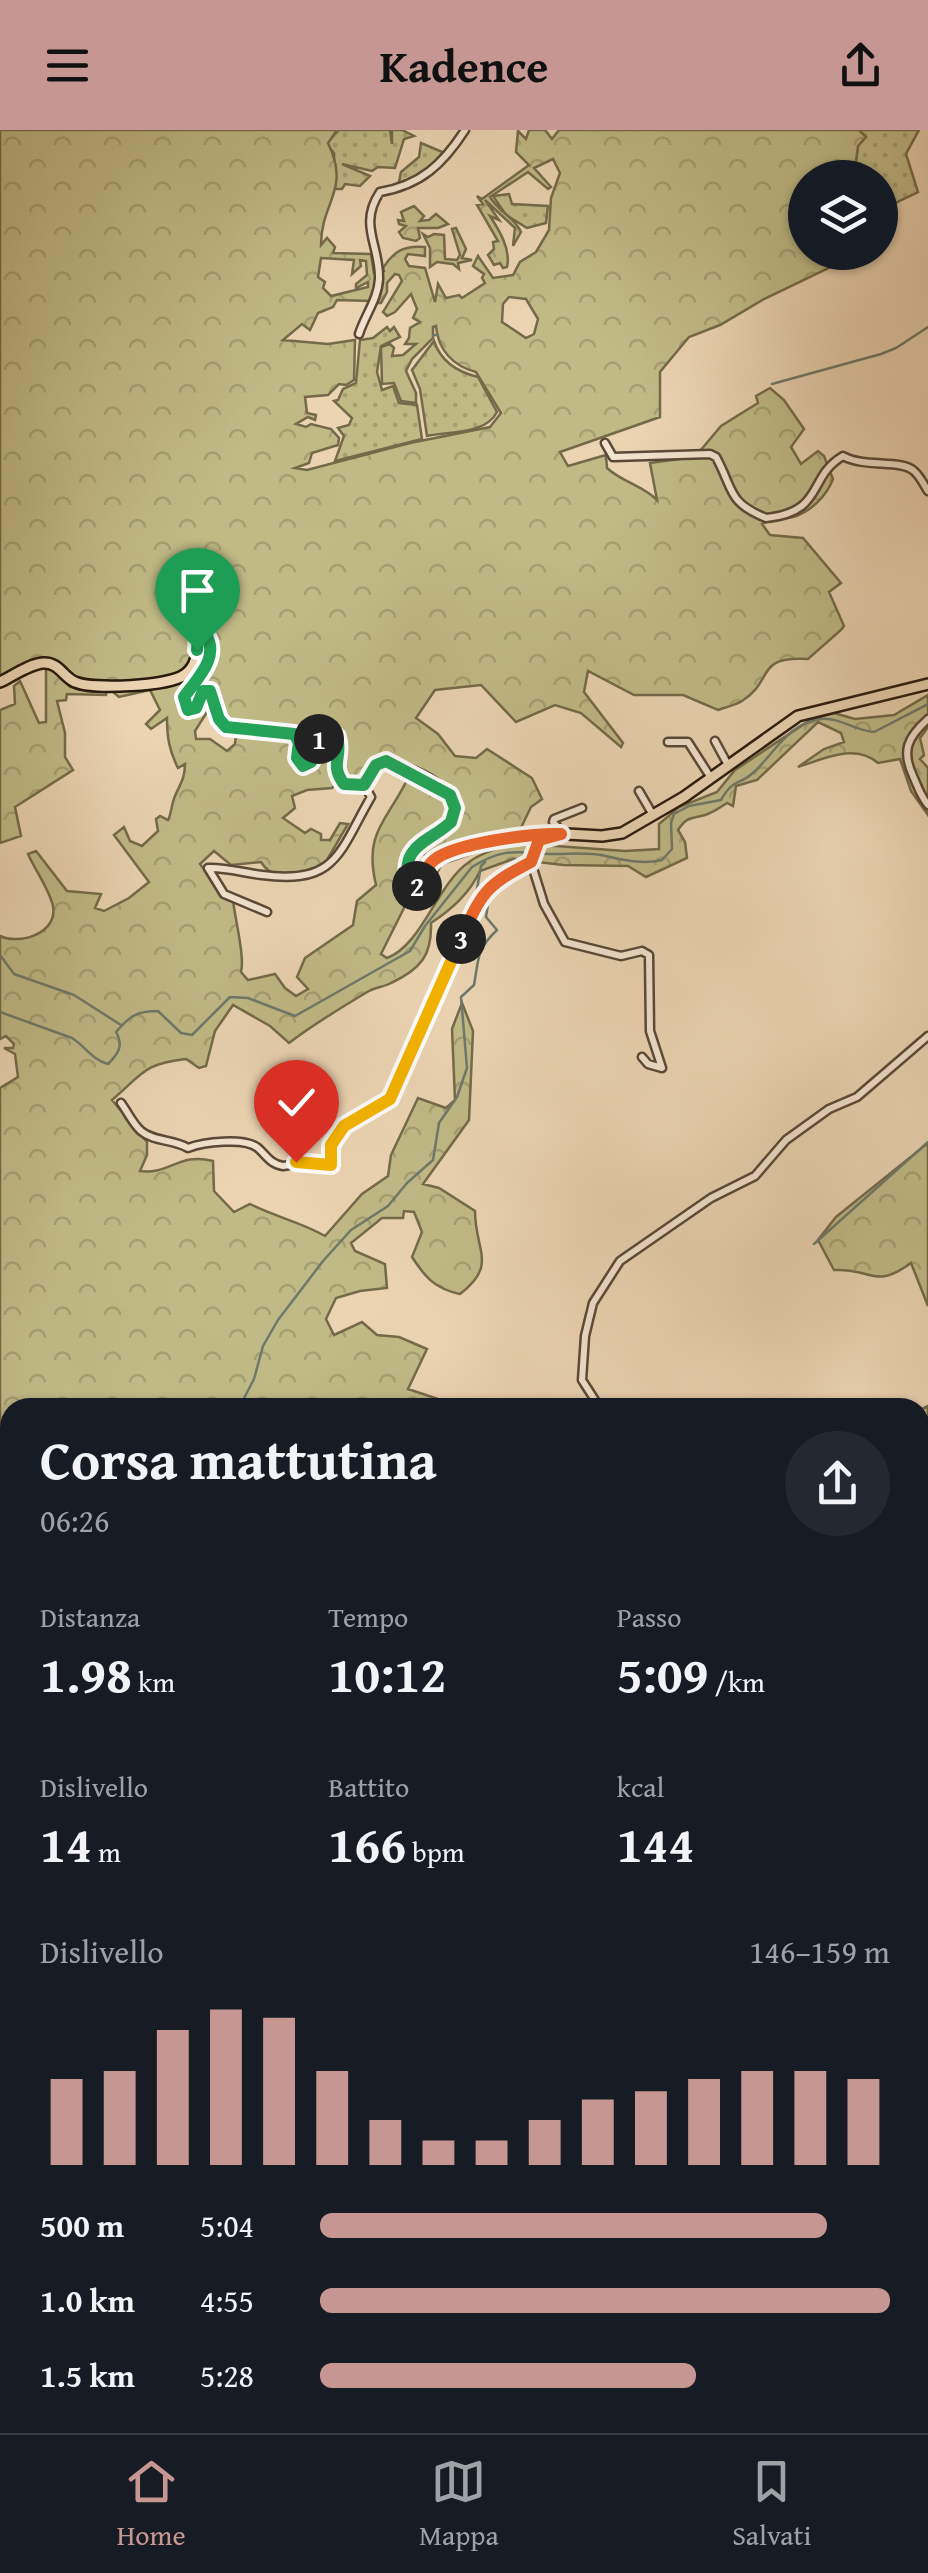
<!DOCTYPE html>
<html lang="it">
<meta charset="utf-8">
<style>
:root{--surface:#171b24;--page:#242831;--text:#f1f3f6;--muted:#9ea1a6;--line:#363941;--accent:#c59692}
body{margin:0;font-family:"Gentium Book Plus",serif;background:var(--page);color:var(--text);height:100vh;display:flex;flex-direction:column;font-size:38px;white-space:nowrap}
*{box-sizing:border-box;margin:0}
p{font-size:32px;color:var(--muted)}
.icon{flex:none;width:55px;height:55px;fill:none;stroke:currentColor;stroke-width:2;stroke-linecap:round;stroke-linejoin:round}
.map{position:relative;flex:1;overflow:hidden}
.side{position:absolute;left:0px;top:1268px;width:930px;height:1038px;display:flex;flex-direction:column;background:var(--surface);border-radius:30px 30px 0 0;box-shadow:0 2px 8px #0004}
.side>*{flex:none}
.buttons{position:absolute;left:788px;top:30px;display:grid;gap:20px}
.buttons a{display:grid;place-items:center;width:110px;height:110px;border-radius:50%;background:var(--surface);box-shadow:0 2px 8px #0004;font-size:50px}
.pin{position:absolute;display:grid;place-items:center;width:85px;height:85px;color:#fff;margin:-102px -42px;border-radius:50% 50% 50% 0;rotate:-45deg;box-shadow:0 0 10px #0007}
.pin .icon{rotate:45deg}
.km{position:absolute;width:50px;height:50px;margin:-25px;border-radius:50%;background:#222;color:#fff;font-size:28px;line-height:50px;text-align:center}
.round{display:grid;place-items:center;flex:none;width:105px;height:105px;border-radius:52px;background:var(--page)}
.overview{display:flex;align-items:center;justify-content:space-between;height:170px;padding:0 40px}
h1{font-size:55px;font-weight:700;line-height:75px}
.figures{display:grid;grid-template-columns:repeat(3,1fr);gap:15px;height:170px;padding:10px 40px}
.figures div{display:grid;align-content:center}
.figures b{font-size:50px;font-weight:700}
.figures small{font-size:28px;font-weight:400}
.figures p{font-size:28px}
.chart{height:280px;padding:20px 40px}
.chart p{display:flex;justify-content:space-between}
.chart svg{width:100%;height:180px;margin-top:10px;stroke:var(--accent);stroke-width:6}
ul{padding:0 40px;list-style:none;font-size:32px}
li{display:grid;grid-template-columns:160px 120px 1fr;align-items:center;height:75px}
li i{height:25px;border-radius:12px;background:var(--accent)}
header{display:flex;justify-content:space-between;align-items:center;height:130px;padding:0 40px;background:var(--accent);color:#111;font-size:45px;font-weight:700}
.tabs{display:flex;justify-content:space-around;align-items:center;height:140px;border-top:2px solid var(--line);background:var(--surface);font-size:28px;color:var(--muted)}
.tabs a{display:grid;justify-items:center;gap:5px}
.tabs .active{color:var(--accent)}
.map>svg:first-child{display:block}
</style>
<header><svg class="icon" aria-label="menu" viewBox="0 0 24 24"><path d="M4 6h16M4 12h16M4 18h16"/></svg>Kadence<svg class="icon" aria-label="share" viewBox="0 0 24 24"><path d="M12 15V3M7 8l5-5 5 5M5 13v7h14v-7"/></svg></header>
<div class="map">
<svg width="928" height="2303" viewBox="0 0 928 2303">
<defs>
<pattern id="grass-dots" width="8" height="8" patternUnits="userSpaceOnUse" patternTransform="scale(2.5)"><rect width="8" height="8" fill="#c0ba87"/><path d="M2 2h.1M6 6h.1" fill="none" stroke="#a59f73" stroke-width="1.8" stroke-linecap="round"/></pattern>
<pattern id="forest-crowns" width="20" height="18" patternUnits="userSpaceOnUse" patternTransform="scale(2.5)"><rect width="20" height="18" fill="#c0ba87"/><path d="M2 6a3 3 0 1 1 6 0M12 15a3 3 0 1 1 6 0" fill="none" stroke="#a59f73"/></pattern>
</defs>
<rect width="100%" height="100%" fill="#ecd4b3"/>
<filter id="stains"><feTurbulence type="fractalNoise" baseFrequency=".002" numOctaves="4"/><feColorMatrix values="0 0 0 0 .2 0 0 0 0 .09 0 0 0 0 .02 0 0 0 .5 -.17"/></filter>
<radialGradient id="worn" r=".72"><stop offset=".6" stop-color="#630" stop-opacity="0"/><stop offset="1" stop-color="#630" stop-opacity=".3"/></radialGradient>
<path fill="url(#grass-dots)" stroke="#746a4a" stroke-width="2.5" d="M339 0H390L392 14V0H402L414 6 404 9 395 38 378 37 372 41 342 34 370 46 360 56 345 54 342 59H335L334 23 326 14Z
M859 0H919L906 24 918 62 883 79 890 108 880 116V48H843L856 31 858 16 865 7Z
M421 13 447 24 433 38 405 53 399 52 401 42 419 27Z
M509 64 512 74 548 76 546 93 527 98 506 85 493 66Z
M387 197 390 201 394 197 400 207 381 216 377 242 382 260 393 256 399 273 417 275 422 309 335 331 344 306 338 298 349 295 352 288 334 271 338 270 343 259 356 253 360 210 373 208Z
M434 211C441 232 457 242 478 247L497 282C485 305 450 301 427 306L420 259 412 240Z"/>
<path fill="url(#forest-crowns)" stroke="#746a4a" stroke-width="2.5" fill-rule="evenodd" d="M0 0H337L328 13C351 61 321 71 321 115L327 108 335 117 333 123 371 124 374 143 380 144 384 141 383 138C394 121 404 115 425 117V126L408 124 405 129 409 136 425 138 435 172 438 154 446 168 459 165 462 168 485 153 482 148 484 144 473 136 478 126 493 148 513 145 520 132 536 122 549 100 551 68 560 43 553 29 534 38 551 57 548 59 528 42 490 67C500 83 515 88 521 102L513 116 515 98 485 70 499 90 490 86C499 100 511 119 507 137L503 138 500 133 494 135 488 125 494 119 493 112 498 111 477 75 483 74 477 66 482 69 529 35 516 22 518 1 526 9 529 0H545L552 9 559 0H859L866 7 858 16 856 31 843 47 805 48V122L825 123 831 137 764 169 720 195 689 207 660 242V287L560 322 568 336 606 325 607 338C622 352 642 355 657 370L650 333 679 329 700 321 721 296 758 273 756 266 770 258 784 270 804 299 791 317 801 334 818 321 824 326 833 349C827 365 811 382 793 387 782 390 773 388 762 394L770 405 803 408 841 453 829 462 844 496 841 500 808 529C754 526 775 550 742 571 736 575 726 577 718 580L683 565H634L588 541 584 562 623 613 621 617 581 583 555 575 516 592 481 555 435 560 416 588 438 604 455 626 476 628 487 619 532 648 542 669 531 677 517 706 432 726 417 723C427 711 448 706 454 694 474 657 407 639 381 625L371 632 358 653 349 654 339 646 340 615 327 600 317 604 309 628 302 632 293 601C259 590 224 615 217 567L199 558 213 511 208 501 199 502C194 512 196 524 191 533 178 554 106 556 83 552 69 549 64 535 50 530L0 549ZM321 128 354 130 352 144 361 136 360 130 366 131 367 145 356 154V158L368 152V157L331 166 323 158 325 152 318 147ZM395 144 399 145 402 151 383 182 387 186 395 182 411 164 417 179 413 188 420 192 410 198 409 208 405 214H416L403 225 392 226 394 218 390 214 381 217 382 254 394 253 401 271 416 273V263L406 241 412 229 433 208V197L436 196C438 220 453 236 476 242L501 283 490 297 410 313 307 340 295 338 309 333 312 323 338 315 339 308 331 299 311 294 306 297 296 294 308 287 315 290 316 285 307 283 305 267 328 265 339 254 346 255 354 250 355 210 328 214 283 210 302 194 310 200 318 183 333 177 337 170 371 171 376 161 375 173H381L387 162V153ZM509 167 526 169 538 189 534 204 526 208 502 192 503 174Z
M414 76 424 86 420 91 429 90 436 84 448 94 438 98H418L420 108 416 111 403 108 399 102 406 96 399 94 398 90 404 91 401 82Z
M456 98 466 119 462 128 472 130 458 133 459 139 453 134 437 132 430 137V118L423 104 428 107 434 104 444 105 445 129 457 130 460 125 452 99Z
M202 514 208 517C206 523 206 529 204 535 196 552 176 560 183 580L198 581 204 569 208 571 209 579 195 601 196 609H210L227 621 235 614 236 605 259 603 284 604 291 608 293 637 299 640 310 637 319 613 327 608 334 613 332 638 338 651 332 658 307 660 292 666 295 678 283 688 305 703 311 699 321 704V710H330L340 693 348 694 320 742C298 745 274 754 261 732L231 735 214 721 200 734 222 763 233 770C235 789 245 827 241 842L248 850 275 844 285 858 296 866 308 859 297 847 305 828 353 795 357 771 376 755C363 701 388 691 409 646 429 657 447 661 450 686 440 698 429 700 417 709 403 720 398 748 410 761L423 757 432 736 440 730 501 714 442 734 425 764 407 772 381 824 387 828C422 815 437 754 469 732 487 719 514 714 536 708L542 715 625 721 659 719V694L679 677 717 662 735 640 812 589 834 583 855 589 894 585 928 565V597L920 608 924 625 920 629 928 638V685L911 661 900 629 878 633C854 613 824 629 798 637L824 619 844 612 841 603 818 592 757 650 736 656 733 676 727 673C721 677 712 683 705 685 691 689 687 686 678 700L685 712 687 728 646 747 628 736 563 735 513 729 480 741C469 764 452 779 431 793 432 825 421 839 391 853 384 857 376 857 369 861 342 877 315 893 289 913L270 896 233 875 215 901 206 936 199 938 186 929C142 934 143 944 112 970L147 1012V1025L140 1041C170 1045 179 1022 213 1031L214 1061 234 1082 250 1074C275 1087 301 1092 325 1106L362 1064 388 1046 391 1025 418 968 446 978 455 970 452 899 462 873 473 901 469 990 423 1054 439 1058 475 1081C475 1121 498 1135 460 1164 435 1159 425 1147 412 1127L422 1102 414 1082 404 1081 403 1088H382L351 1113 355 1121 385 1134 387 1158 360 1161 336 1168 326 1189 334 1205 362 1192 377 1205 399 1207 427 1219 408 1259 462 1277 10 1278V2295H920V1280L928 1276V2303H0V958L18 947 15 924 4 918H13L14 914 6 906 0 909V806C19 815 58 804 53 776 49 759 35 740 28 724L36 721 67 761 101 764 95 778 104 781 129 768 149 752 114 705 124 697 130 711 142 716 158 701 156 689 160 686 168 690C172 682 171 675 175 666 180 654 185 649 185 634L178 638C169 620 167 607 167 588L151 599 146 594 160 580 150 560 119 567 113 562C132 553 166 562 179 550 188 541 195 524 202 514Z
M53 538 70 557 107 556 106 565 67 564 66 570 57 571 65 603V627L73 640 15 677 21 706 0 713V580L15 574 14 556 20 551 39 593 46 592V539Z
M928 1013V1176L911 1133C874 1160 873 1138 834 1140L818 1110 836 1087Z"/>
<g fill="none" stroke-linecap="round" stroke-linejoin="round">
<path stroke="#6d796a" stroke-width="2.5" d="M433 205H438
M772 254 881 224 896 218 928 197
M0 825 14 844 74 865 121 895
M0 882 72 908C86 917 91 929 108 934 118 924 124 916 116 902 130 886 136 881 158 881L181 903 192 905 230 867 248 868 295 886 410 821 425 796 472 737C506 716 518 723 554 724 570 724 585 722 601 725 621 729 641 735 662 730L672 719 671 693 674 684 689 676 721 670C735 646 739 657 755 641 776 621 789 593 821 589 839 587 856 601 874 602L928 574
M814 1114 928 1012
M239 1278 254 1249 263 1216 278 1190 323 1131 351 1100 388 1076 407 1053 433 1030 439 993 457 967 467 938 461 867 474 855C479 828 476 820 497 800L486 787 488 774 477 759 481 736 485 732
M0 1469 10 1453
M920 1778 927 1763 923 1655
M920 1840 928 1845
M920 1973 928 1972
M0 2210 10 2231
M0 2289 10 2295
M10 2295 23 2303"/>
<defs>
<path id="minor" d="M359 204C365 185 378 169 379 149 380 115 358 95 380 62 421 55 443 34 465 0
M605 313 613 327 710 324 716 327C734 360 727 372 766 388 825 382 807 347 843 326 864 338 901 329 914 341 920 346 924 355 928 361
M928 589C908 607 901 620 913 646 918 657 920 665 928 675
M715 611 728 635
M668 612H688L711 648
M639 661 653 685
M564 704 553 692 554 689 582 678
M531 732 544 774 565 812 621 826 642 821 649 825 650 901 662 938 648 934 642 927
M267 782 224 764 208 738C225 737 244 743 262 745 337 755 339 722 371 667L364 655
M121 973C127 981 133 994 141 1001 154 1012 173 1009 188 1018 203 1012 245 1007 258 1018 266 1025 270 1034 283 1036 289 1036 294 1033 299 1033 310 1033 320 1036 331 1035V1015L344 997 390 969 480 767 501 747 531 732 537 711 551 707
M600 1278 582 1250 585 1206 593 1173 620 1131 711 1068 755 1046 786 1010 829 979 857 967 928 906"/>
<path id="major" d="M0 552C13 546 29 534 43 533 59 532 63 547 75 552 93 560 169 556 184 545 197 536 197 524 197 510L206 505C220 527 197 549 184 567L187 580 195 578 203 561H210L219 589 227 597 294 604 299 612 298 632 303 636 311 632 318 610 326 603 335 605C345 623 329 634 344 654L364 655 377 635 386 631C411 640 466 659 451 692 433 710 417 703 410 732 408 743 406 747 413 756L422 752 426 738 436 728 462 718 549 703 602 706 622 703 684 667 798 586 928 554"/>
</defs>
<use href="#minor" stroke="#5a4837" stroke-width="11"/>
<use href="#major" stroke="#291a0e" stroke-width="14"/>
<use href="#minor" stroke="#f3e3ce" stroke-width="6"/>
<use href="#major" stroke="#ecd4b3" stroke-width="9"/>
<defs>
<path id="minor-bridge" d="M533 728 535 715"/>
</defs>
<use href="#minor-bridge" stroke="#5a4837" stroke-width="11" stroke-linecap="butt"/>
<use href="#minor-bridge" stroke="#f3e3ce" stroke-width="6"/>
</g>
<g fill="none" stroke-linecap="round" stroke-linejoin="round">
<defs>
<path id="split-1" d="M197 520 198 508 206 505C220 527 197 549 184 567L188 580 196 578 203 561H210L219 589 226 597 294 604 299 612 297 628 303 636 311 632 319 609"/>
<path id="split-2" d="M319 609 326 603 337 607C343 627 329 634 344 654L364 655 376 635 386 631 450 665 455 678 451 692C430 712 398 715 410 755L417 756"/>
<path id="split-3" d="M417 756C425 748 425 737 434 730 455 713 534 703 561 704L539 710 531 732C485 756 482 762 461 809"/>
<path id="split-4" d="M296 1032 331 1035V1015L344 996 390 969 461 809"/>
</defs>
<use href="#split-1" stroke="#fff" stroke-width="20"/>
<use href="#split-2" stroke="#fff" stroke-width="20"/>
<use href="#split-3" stroke="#fff" stroke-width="20"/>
<use href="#split-4" stroke="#fff" stroke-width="20"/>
<use href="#split-1" stroke="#22a559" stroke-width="12"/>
<use href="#split-2" stroke="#22a559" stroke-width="12"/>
<use href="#split-3" stroke="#f0652b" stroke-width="12"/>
<use href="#split-4" stroke="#f5b400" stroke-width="12"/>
</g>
<rect width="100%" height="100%" filter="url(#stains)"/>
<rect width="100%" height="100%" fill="url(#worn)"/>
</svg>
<div class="buttons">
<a><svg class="icon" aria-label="layers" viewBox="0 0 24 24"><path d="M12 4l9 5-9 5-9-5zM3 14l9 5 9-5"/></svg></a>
</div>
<div class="pin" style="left:197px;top:520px;background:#1e9e55"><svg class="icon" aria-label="arrive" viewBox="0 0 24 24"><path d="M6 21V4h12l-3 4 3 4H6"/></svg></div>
<div class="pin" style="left:296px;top:1032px;background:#d93025"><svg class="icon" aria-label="check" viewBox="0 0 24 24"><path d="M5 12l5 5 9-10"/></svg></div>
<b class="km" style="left:319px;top:609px">1</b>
<b class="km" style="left:417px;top:756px">2</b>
<b class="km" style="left:461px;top:809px">3</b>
<section class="side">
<div class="overview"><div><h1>Corsa mattutina</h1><p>06:26</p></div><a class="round"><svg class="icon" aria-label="share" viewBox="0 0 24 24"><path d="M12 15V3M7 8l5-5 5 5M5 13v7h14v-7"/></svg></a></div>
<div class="figures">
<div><p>Distanza</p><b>1.98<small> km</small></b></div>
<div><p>Tempo</p><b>10:12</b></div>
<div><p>Passo</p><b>5:09<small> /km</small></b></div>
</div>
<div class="figures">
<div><p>Dislivello</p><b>14<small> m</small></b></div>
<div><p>Battito</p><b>166<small> bpm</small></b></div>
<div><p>kcal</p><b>144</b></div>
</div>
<div class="chart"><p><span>Dislivello</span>146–159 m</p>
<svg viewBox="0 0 160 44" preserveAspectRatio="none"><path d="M5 44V23M15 44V21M25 44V11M35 44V6M45 44V8M55 44V21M65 44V33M75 44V38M85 44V38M95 44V33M105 44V28M115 44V26M125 44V23M135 44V21M145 44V21M155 44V23"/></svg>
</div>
<ul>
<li><b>500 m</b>5:04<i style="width:89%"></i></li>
<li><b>1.0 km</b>4:55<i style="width:100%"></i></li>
<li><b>1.5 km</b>5:28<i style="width:66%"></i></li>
</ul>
</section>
</div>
<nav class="tabs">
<a class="active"><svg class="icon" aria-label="home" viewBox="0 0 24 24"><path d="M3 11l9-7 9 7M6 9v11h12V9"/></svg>Home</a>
<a><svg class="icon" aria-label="map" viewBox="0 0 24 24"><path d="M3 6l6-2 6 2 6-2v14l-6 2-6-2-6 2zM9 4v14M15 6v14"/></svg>Mappa</a>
<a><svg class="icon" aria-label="saved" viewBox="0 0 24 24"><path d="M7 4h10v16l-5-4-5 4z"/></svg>Salvati</a>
</nav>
